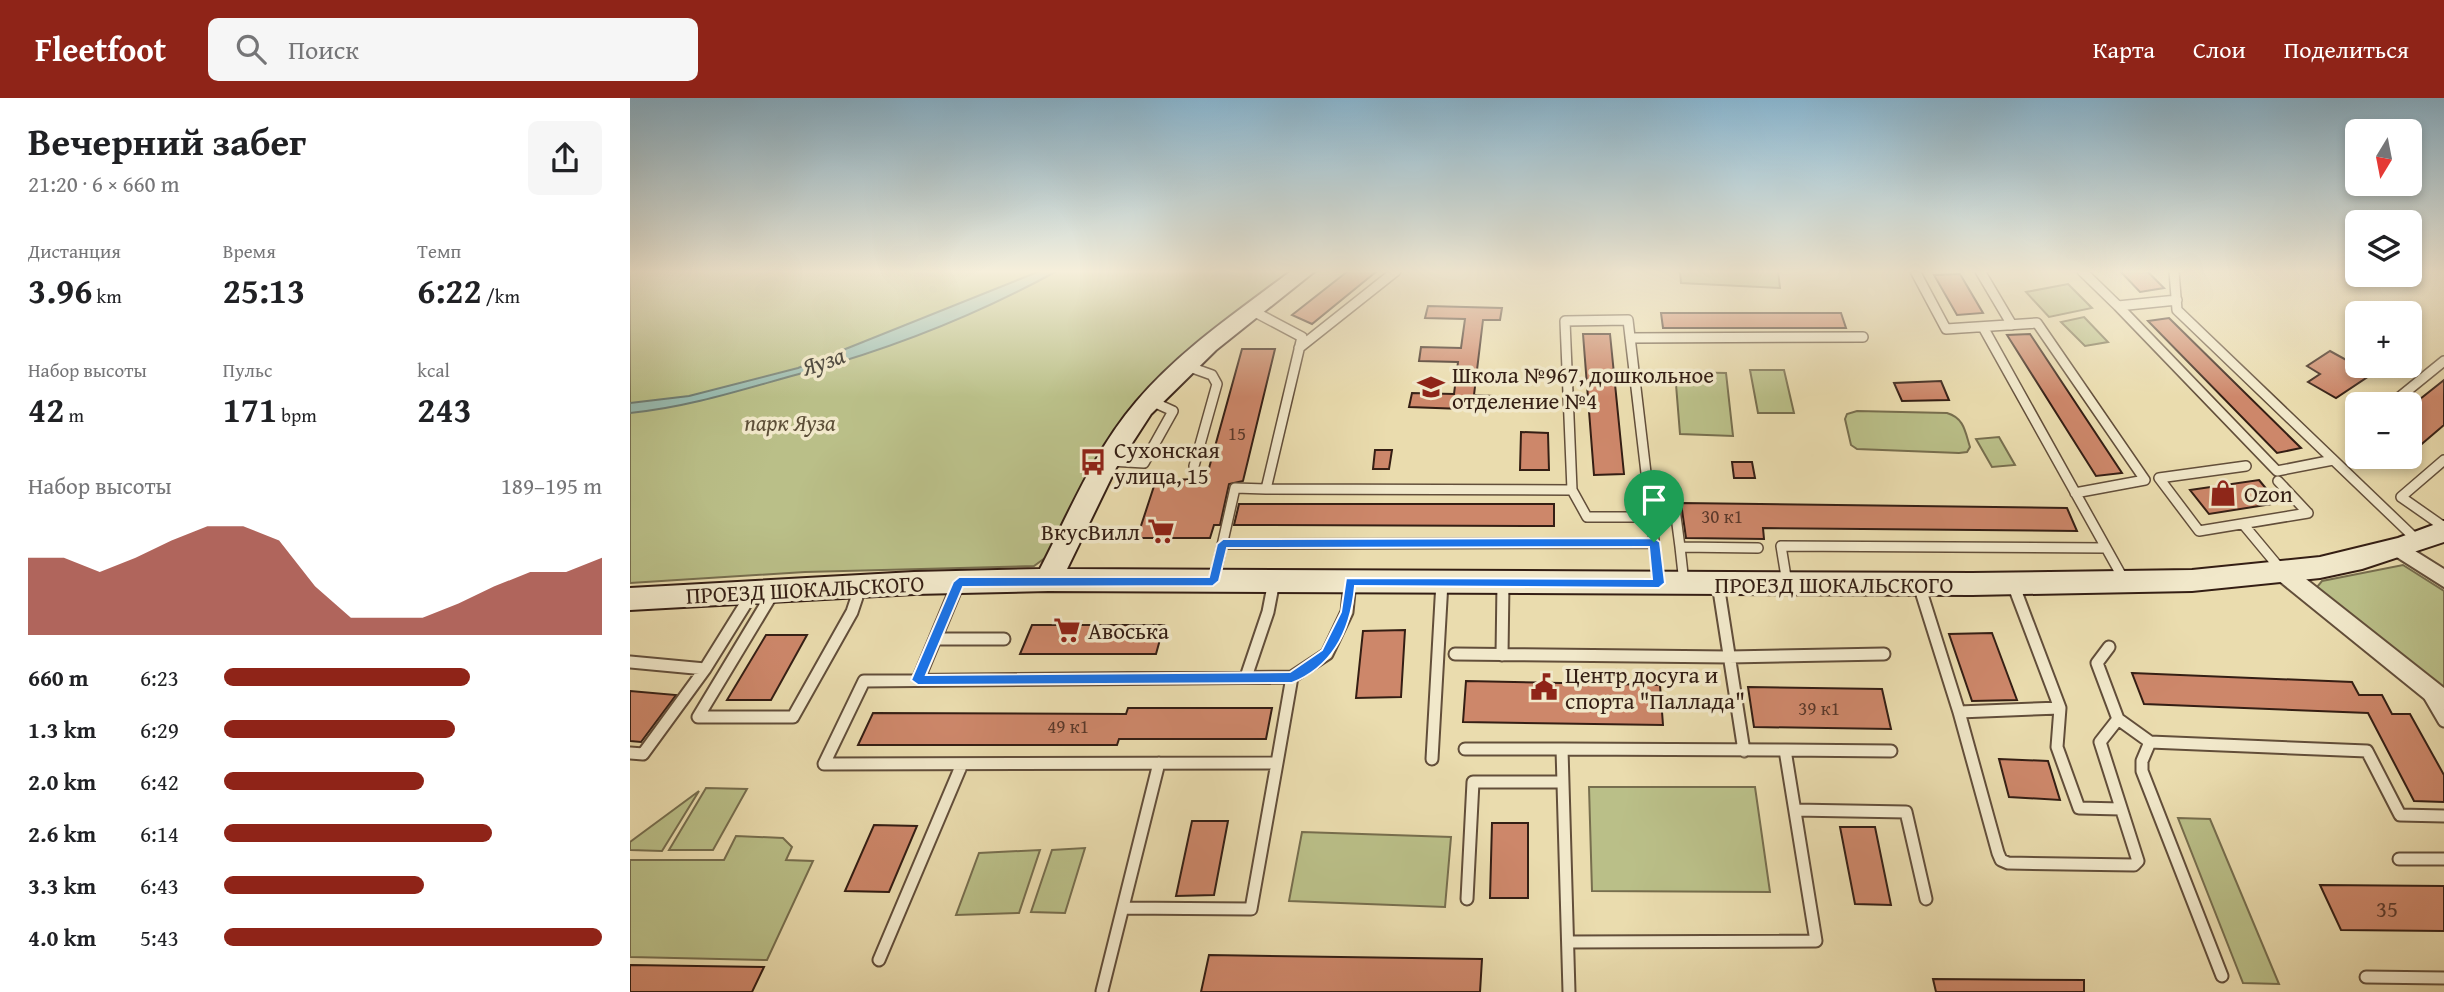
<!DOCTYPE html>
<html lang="ru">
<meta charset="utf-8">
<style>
:root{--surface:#fff;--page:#f6f6f6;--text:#202124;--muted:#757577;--accent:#8f2418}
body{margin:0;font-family:"Gentium Book Plus",serif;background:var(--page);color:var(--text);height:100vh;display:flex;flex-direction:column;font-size:26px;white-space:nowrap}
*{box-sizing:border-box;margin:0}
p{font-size:23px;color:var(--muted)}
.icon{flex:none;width:38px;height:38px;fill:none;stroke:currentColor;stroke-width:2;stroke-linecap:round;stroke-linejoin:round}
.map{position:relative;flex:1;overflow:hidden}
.drawer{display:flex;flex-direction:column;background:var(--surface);width:630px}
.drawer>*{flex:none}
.needle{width:46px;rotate:190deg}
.buttons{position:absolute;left:1715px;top:21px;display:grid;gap:14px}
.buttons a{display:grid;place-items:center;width:77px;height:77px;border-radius:10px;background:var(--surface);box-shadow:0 4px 10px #0003;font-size:35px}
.pin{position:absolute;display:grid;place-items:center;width:60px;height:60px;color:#fff;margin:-72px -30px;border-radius:50% 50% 50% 0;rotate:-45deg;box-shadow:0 0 7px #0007}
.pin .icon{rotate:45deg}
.round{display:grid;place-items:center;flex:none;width:74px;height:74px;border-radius:10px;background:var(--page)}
.headline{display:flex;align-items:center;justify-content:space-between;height:119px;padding:0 28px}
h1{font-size:38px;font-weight:600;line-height:52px}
.stats{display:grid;grid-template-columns:repeat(3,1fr);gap:10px;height:119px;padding:7px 28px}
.stats div{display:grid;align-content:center}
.stats b{font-size:35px;font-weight:600}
.stats small{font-size:19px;font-weight:400}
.stats p{font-size:19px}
.chart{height:196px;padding:14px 28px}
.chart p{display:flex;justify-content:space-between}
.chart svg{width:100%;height:126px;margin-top:7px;fill:var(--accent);opacity:.7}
ul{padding:0 28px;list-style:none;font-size:23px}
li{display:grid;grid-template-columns:112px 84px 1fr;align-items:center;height:52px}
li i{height:18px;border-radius:9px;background:var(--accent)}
header{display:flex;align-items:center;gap:42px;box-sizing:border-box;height:98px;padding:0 35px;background:var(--accent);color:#fff}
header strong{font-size:33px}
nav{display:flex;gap:38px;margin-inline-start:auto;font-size:24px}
.search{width:490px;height:63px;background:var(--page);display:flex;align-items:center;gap:18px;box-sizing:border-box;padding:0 24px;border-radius:10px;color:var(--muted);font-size:26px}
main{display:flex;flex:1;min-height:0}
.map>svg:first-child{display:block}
</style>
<header>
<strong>Fleetfoot</strong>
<div class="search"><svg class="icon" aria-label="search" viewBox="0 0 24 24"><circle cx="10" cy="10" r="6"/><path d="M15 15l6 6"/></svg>Поиск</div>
<nav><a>Карта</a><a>Слои</a><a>Поделиться</a></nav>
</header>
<main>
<section class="drawer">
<div class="headline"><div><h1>Вечерний забег</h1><p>21:20 · 6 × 660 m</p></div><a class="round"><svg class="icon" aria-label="share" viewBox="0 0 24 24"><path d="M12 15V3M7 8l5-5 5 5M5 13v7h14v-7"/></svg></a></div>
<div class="stats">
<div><p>Дистанция</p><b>3.96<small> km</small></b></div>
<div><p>Время</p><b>25:13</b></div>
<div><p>Темп</p><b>6:22<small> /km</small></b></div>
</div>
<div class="stats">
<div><p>Набор высоты</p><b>42<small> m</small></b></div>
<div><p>Пульс</p><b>171<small> bpm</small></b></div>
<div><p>kcal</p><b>243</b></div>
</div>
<div class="chart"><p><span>Набор высоты</span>189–195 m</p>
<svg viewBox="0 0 160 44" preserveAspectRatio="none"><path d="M0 44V17L10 17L20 22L30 17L40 11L50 6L60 6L70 11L80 27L90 38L100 38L110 38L120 33L130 27L140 22L150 22L160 17V44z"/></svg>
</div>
<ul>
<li><b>660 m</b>6:23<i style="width:65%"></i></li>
<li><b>1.3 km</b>6:29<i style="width:61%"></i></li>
<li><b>2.0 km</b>6:42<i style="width:53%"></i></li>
<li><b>2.6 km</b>6:14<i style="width:71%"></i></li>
<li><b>3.3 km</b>6:43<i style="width:53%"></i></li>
<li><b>4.0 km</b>5:43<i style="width:100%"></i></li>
</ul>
</section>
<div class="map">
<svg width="1814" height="894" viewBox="0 0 1814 894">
<rect width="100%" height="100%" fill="#eadcae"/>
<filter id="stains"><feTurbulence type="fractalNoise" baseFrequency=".00286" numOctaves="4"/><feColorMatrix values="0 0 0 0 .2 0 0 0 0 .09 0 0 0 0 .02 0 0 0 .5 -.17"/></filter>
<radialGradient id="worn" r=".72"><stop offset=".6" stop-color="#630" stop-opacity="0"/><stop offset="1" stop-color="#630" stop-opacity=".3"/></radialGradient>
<path fill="#babf88" stroke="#776e4e" stroke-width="2" d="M0 173H661L521 289 492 321 419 457 404 468 175 474 0 485Z
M1050 173H1148L1150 190 1051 185Z
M1438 186 1462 210 1419 219 1396 194Z
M1454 219 1478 244 1455 248 1431 224Z
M1120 272H1154L1164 315H1128Z
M1045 274 1096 275 1103 338 1050 336Z
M1227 313 1317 315C1334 320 1335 333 1340 349L1337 354 1329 355 1227 351 1221 347 1215 321 1217 316Z
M1369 339 1385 367 1362 369 1346 341Z
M1773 467 1814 493V594L1692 498 1687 489 1692 483Z
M959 689H1125L1140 794 962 793Z
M76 690 117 691 83 752H39Z
M69 693 32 753 0 752V744Z
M1548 720 1580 721 1649 886 1613 885Z
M672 734 821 739 815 809 659 803Z
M106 738 153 740 162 749 156 762 183 763 137 862 0 859V762H94Z
M455 750 435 815 401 814 422 752Z
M410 752 389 815 326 817 349 755Z"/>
<path fill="#98baaf" stroke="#707c71" stroke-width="2" d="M410 173H427C347 217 263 250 176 274 117 290 61 309 0 315V305L59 298 168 270Z"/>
<path fill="#cd876a" stroke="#341e14" stroke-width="2" d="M718 173H747L682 226 662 217Z
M1490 173H1517L1534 190 1510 194Z
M1330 176 1353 215 1327 217 1304 177Z
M798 208 872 210 870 222H853L844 297 862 298 860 312 779 309 782 295 824 296 828 264 789 263 791 249 831 250 835 221 795 220Z
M1031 215H1211L1216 230H1033Z
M1539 220 1671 350 1647 355 1518 223Z
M953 236H980L994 376 964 377Z
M1400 236 1492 375 1466 378 1377 237Z
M612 251H645L613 383 599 386 590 427H584L580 440H507L526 382 576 381Z
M1700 253 1742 276 1706 300 1678 284 1690 276 1677 268Z
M1814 282V327L1780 356V309Z
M1311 283 1319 302 1272 303 1264 285Z
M891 334 918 335 919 372H890Z
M745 352H762L759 371H743Z
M1102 364H1122L1125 380H1104Z
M1629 382 1648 405 1579 416 1560 392Z
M1051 405 1437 410 1447 433 1133 430 1134 441 1056 440Z
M609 406H924V428L604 427Z
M402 527H534L526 556H390Z
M775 532 771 599 726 600 733 533Z
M1362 535 1387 602 1342 603 1319 536Z
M136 537H177L141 602H97Z
M1502 575 1722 584 1729 597H1752L1762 616H1780L1814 677V704L1784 703 1738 615 1514 606Z
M836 583 1030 587 1033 627 833 624Z
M1118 589 1252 591 1261 631 1124 629Z
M0 593 46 597 11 644 0 643Z
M498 610H642L636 641H489L487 647H228L243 615 496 616Z
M1369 661 1418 663 1430 702 1379 699Z
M562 723H598L584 797 546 798Z
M862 725H898V800H860Z
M244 727 287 728 259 794 215 793Z
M1210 729H1245L1261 807 1225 806Z
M1690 787 1814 788V833L1711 832Z
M579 857 852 861 850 894H571Z
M0 867 134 869 122 894H0Z
M1303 881 1454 882V894H1306Z"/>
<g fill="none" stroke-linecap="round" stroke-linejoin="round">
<defs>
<path id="lane-far1" d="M1285 173 1316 231 1407 225 1515 382 1445 395
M1350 173 1382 227
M1452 173 1488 208
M1544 173 1547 212 1789 444
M1547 202 1488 208 1647 373 1703 362
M623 213 672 239 636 391 942 392
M1353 229 1494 482
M1000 240 1233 239
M669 250 766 173
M557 268 582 277 587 286 564 368
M1761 306 1814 263
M1725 335 1727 333
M1814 362 1771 399 1814 429
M480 363 514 365 543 313 521 303
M1616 368 1529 380 1569 433 1678 415
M1648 383 1678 415
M1044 403 1050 449
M1021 419H957L942 392 935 223 998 222 1029 485
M1613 426 1653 474
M593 446 1024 445
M584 483 605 390 636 391
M1054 485 1050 449 1128 450
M1157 485 1151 448 1476 450"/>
<path id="lane" d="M1157 483V486
M1088 486 1114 653
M1383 486 1430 610 1427 649 1449 710 1491 711
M1289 487 1329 614 1430 610
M144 493 68 619H163L222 514 231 487
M305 541H374
M1479 549 1467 565 1488 621 1520 644 1737 653 1770 717 1814 718
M825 556 1099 559 1254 556
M872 557 873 485
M0 564 75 571
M616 579 638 514 644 483
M662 579 647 665 194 666 234 583Z
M662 579 697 556 717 514 720 484
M288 582 328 486
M1800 599 1814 623
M1329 614 1368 755 1371 762 1378 765 1504 767 1508 763 1470 644 1488 621
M1520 644 1512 663V673L1592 878
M835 651H932
M1155 652 1261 653
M0 655 13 656 75 571 123 494
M802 661 812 484
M1165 712 1276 714 1296 801
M1769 761H1814
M837 801 843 684H933
M493 810 621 811 647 665
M938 844 1186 843 1155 652 932 651 939 894
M249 862 332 666
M1736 879 1814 880
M472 893 529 665"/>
<path id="street" d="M1769 443 1814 471V489L1762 456 1759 451 1762 446Z
M1655 468 1662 470 1814 590V612L1806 610 1648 482 1645 476 1648 470Z"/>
<path id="secondary" d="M661 173H685L586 252 521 316 486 370 437 471 1342 475 1562 472 1690 459 1768 440 1814 423V444L1732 471 1690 480 1562 493 1342 497 418 493 284 496 0 512V490L284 474 410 471C439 415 464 353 506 304 550 252 607 214 661 173Z"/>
</defs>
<use href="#lane-far1" stroke="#624e3a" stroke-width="12"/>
<use href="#lane" stroke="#624e3a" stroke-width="15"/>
<use href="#street" stroke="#624e3a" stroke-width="4"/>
<use href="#secondary" stroke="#341e14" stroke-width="4"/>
<use href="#lane-far1" stroke="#f1e8ca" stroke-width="9"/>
<use href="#lane" stroke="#f1e8ca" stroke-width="11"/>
<use href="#street" fill="#f1e8ca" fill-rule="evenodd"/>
<use href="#secondary" fill="#f1e8ca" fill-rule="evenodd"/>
</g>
<linearGradient id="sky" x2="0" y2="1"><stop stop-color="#88b6d1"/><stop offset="0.58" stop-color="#f6efdb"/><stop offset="1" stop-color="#f6efdb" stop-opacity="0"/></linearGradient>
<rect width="1814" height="299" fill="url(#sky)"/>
<path fill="#1a73e8" stroke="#fff" stroke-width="2" fill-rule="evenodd" d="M1024 440 1030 444 1035 485 1029 490 725 488C721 531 704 568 662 585L288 587 281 582 323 484 329 479H579L587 446 593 441ZM1019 449 1022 481 716 480 711 514 692 552 660 574 296 577 333 489 583 488 589 483 597 450Z"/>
<defs>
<symbol id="school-bare" viewBox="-9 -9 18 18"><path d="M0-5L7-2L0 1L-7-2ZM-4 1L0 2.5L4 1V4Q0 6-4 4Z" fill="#8f2418" stroke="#f1e8ca" stroke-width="2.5" paint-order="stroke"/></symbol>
<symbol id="bus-bare" viewBox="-9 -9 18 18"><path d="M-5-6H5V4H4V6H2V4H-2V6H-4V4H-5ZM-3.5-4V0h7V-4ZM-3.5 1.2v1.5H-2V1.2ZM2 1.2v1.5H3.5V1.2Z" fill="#8f2418" stroke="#f1e8ca" stroke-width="2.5" paint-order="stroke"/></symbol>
<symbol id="shop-bare" viewBox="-9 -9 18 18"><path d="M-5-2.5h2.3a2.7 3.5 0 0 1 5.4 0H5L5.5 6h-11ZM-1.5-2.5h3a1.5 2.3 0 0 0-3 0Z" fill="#8f2418" stroke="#f1e8ca" stroke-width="2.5" paint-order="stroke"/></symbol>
<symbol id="supermarket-bare" viewBox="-9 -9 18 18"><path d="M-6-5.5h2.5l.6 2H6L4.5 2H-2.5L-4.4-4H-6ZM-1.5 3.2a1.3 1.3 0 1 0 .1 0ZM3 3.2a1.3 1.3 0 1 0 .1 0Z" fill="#8f2418" stroke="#f1e8ca" stroke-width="2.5" paint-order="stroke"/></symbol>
<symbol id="civic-bare" viewBox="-9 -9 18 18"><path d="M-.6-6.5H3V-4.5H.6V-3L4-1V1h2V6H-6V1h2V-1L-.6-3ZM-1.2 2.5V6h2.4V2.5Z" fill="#8f2418" stroke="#f1e8ca" stroke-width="2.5" paint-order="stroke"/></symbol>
</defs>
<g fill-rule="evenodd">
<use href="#school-bare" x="782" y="270" width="38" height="38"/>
<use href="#bus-bare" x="444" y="345" width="38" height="38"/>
<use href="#shop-bare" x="1574" y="376" width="38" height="38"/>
<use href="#supermarket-bare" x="512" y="414" width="38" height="38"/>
<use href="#supermarket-bare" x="418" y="513" width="38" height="38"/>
<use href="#civic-bare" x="895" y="570" width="38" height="38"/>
</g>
<g text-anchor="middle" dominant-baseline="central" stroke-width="7" stroke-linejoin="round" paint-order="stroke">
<g font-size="19" fill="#5a382a">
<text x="607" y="335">15</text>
<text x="1092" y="418">30 к1</text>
<text x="1189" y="610">39 к1</text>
<text x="438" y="628">49 к1</text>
</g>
<g font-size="23" fill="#341e14" stroke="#f1e8ca" text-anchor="start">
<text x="822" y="276">Школа №967, дошкольное<tspan x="822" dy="26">отделение №4</tspan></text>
<text x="484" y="351">Сухонская<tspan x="484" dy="26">улица, 15</tspan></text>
<text x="1614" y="395">Ozon</text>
<text x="510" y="433" text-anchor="end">ВкусВилл</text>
<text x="458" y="532">Авоська</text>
<text x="935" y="576">Центр досуга и<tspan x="935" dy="26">спорта "Паллада"</tspan></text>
</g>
<g font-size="23" font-style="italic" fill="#5c4e37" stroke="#f1e8ca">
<text x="160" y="324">парк Яуза</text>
</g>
<g font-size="23" fill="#341e14" stroke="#f1e8ca">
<text x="1204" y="486">ПРОЕЗД ШОКАЛЬСКОГО</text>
<text transform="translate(175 491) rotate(-3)">ПРОЕЗД ШОКАЛЬСКОГО</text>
</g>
<g font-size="23" fill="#5a382a">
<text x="1757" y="810">35</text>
</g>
<g font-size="24" font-style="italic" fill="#524d42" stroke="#f1e8ca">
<text transform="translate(193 263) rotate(-19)">Яуза</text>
</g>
</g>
<rect width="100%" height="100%" filter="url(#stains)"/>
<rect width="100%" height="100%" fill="url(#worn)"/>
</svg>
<div class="buttons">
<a><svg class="needle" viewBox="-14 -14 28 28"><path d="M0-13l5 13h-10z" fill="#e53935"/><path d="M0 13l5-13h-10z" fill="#757577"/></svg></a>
<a><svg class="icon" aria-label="layers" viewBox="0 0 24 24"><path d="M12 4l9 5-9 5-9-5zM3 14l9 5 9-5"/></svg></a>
<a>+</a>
<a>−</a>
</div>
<div class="pin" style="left:1024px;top:444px;background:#1e9e55"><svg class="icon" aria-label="arrive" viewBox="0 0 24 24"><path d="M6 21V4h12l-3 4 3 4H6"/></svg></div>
</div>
</main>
